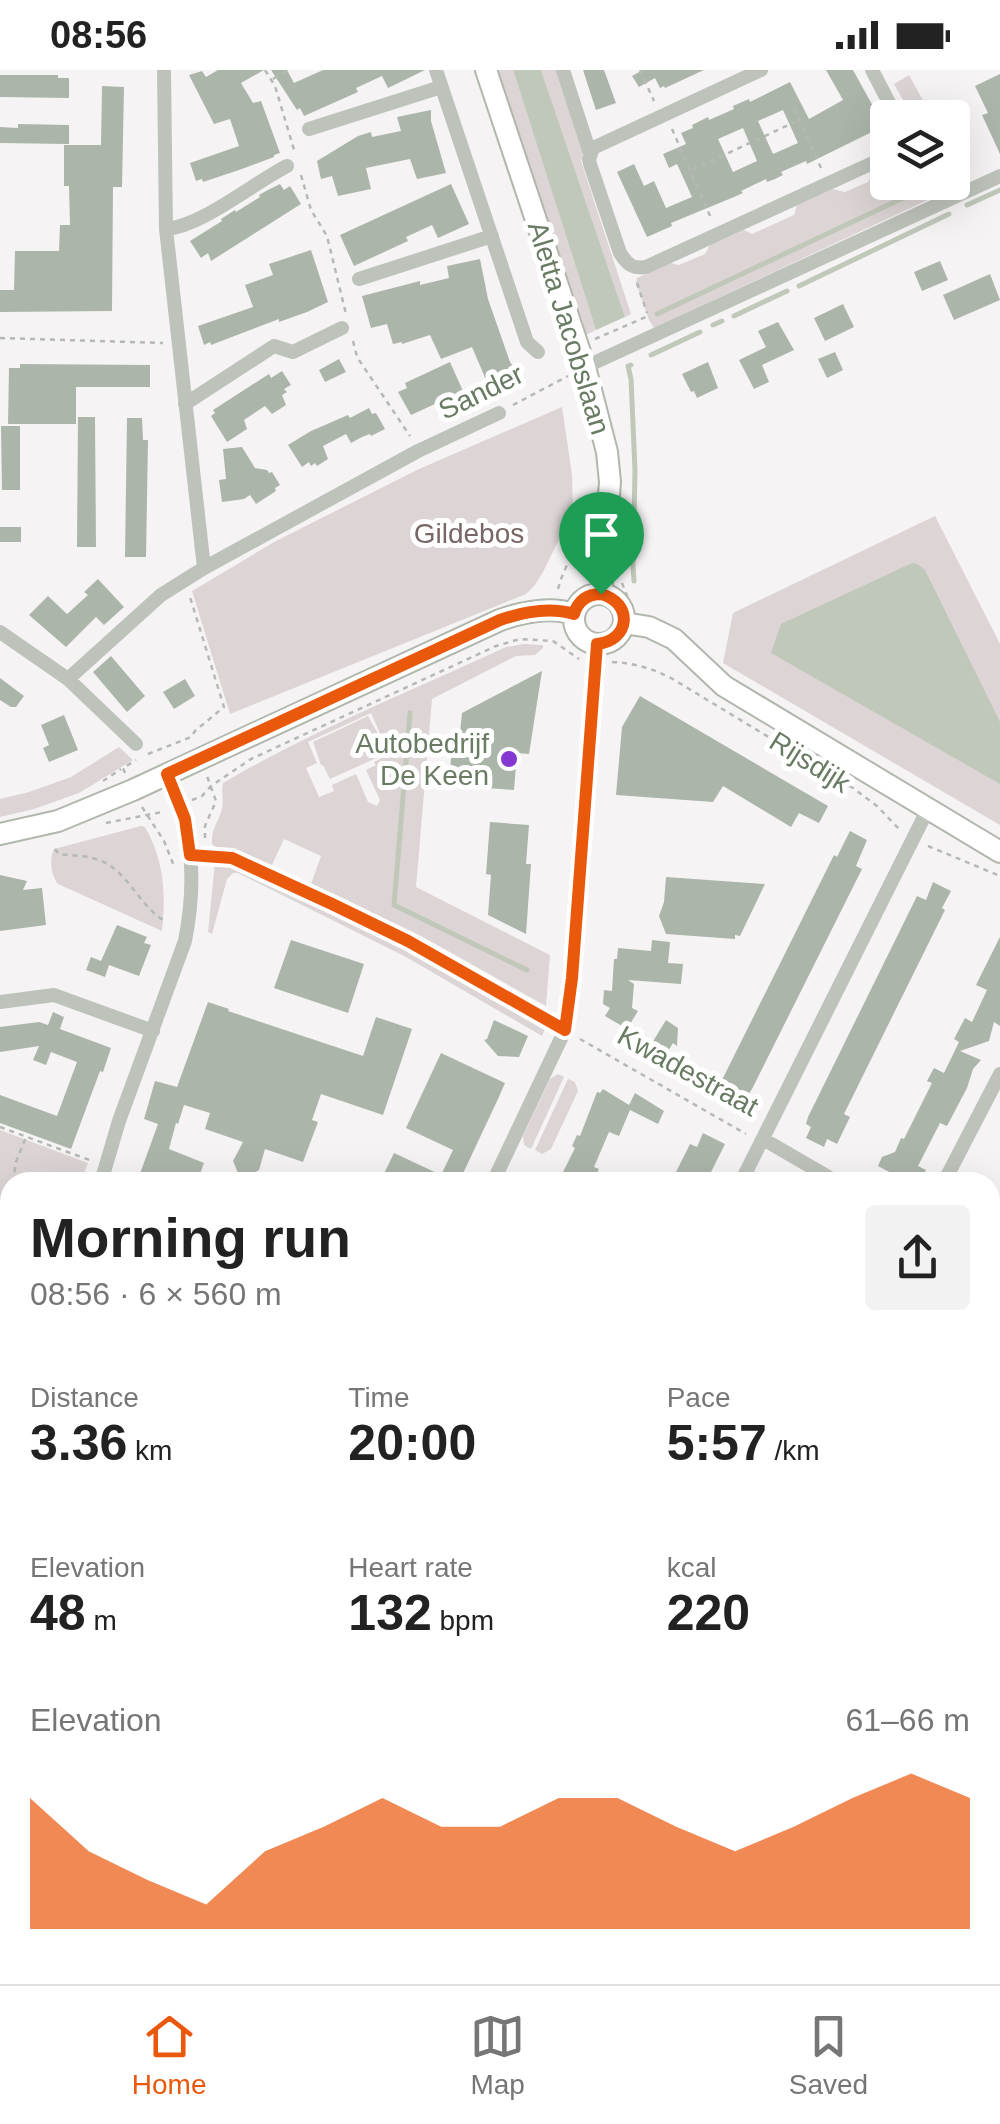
<!DOCTYPE html>
<meta charset="utf-8">
<style>
:root{--surface:#fff;--page:#f2f2f2;--text:#222;--muted:#767676;--line:#e0e0e0;--accent:#ea580c}
body{margin:0;font-family:Helvetica,sans-serif;background:var(--page);color:var(--text);height:100vh;display:flex;flex-direction:column;font-size:38px;white-space:nowrap}
*{box-sizing:border-box;margin:0}
p{font-size:32px;color:var(--muted)}
.icon{flex:none;width:55px;height:55px;fill:none;stroke:currentColor;stroke-width:2;stroke-linecap:round;stroke-linejoin:round}
.map{position:relative;flex:1;overflow:hidden}
.panel{position:absolute;left:0px;top:1102px;width:1000px;height:812px;display:flex;flex-direction:column;background:var(--surface);border-radius:30px 30px 0 0;box-shadow:0 10px 40px #0002}
.panel>*{flex:none}
.buttons{position:absolute;left:870px;top:30px;display:grid;gap:20px}
.buttons a{display:grid;place-items:center;width:100px;height:100px;border-radius:10px;background:var(--surface);box-shadow:0 10px 40px #0002;font-size:50px}
.pin{position:absolute;display:grid;place-items:center;width:85px;height:85px;color:#fff;margin:-102px -42px;border-radius:50% 50% 50% 0;rotate:-45deg;box-shadow:0 0 10px #0007}
.pin .icon{rotate:45deg}
.round{display:grid;place-items:center;flex:none;width:105px;height:105px;border-radius:10px;background:var(--page)}
.head{display:flex;align-items:center;justify-content:space-between;height:170px;padding:0 30px}
h1{font-size:55px;font-weight:800;line-height:75px}
.stats{display:grid;grid-template-columns:repeat(3,1fr);gap:15px;height:170px;padding:10px 30px}
.stats div{display:grid;align-content:center}
.stats b{font-size:50px;font-weight:800}
.stats small{font-size:28px;font-weight:400}
.stats p{font-size:28px}
.chart{height:280px;padding:20px 30px}
.chart p{display:flex;justify-content:space-between}
.chart svg{width:100%;height:180px;margin-top:10px;fill:var(--accent);opacity:.7}
.status{display:flex;justify-content:space-between;align-items:center;height:70px;padding:0 50px;background:var(--surface);direction:ltr}
.status svg{height:28px;fill:currentColor}
.tabs{display:flex;justify-content:space-around;align-items:center;height:140px;border-top:2px solid var(--line);background:var(--surface);font-size:28px;color:var(--muted)}
.tabs a{display:grid;justify-items:center;gap:5px}
.tabs .selected{color:var(--accent)}
.map>svg:first-child{display:block}
</style>
<div class="status"><b>08:56</b><svg viewBox="0 0 49 12"><path d="M0 12V9h3v3zM5 12V6h3v6zM10 12V3h3v9zM15 12V0h3v12zM26 1h20v11H26zM47 4h2v5h-2z"/></svg></div>
<div class="map">
<svg width="1000" height="1914" viewBox="0 0 1000 1914">
<rect width="100%" height="100%" fill="#f6f3f5"/>
<path fill="#dcd4d5" fill-rule="evenodd" d="M493 0H513L596 260 582 267Z
M541 0H558L584 79 581 91 631 244 625 247Z
M909 5 932 47H907L908 39 894 14Z
M953 87 966 112 654 258 649 250 636 213 637 208 670 193 679 195 705 184 710 175 744 160 752 164 794 145 797 135 833 119 845 122 868 112 874 102 887 95 888 112H952Z
M562 337 572 405 573 441 543 502 535 515 526 524 230 644 192 521 276 471 419 399Z
M935 446 1000 574V755L723 593 733 543Z
M524 574 543 575V578L535 585 516 586 432 629 416 817 550 885 546 936 423 867 311 814 321 786 284 769 270 799 220 781 212 774C211 759 218 753 222 739 224 731 221 722 223 713 313 660 411 621 506 577ZM371 643 389 684 374 692 376 695 366 700 380 730 377 736 368 732 356 704 332 715 334 721 319 727 306 698 317 693 308 672Z
M368 646 381 669 379 671 385 684 330 709 323 695H321L313 672Z
M119 677 133 690 79 723 34 739 0 747V729L29 722 71 707Z
M141 756 145 757C164 790 166 823 162 861L58 814C51 806 49 788 54 779Z
M215 792 237 796 411 877 547 954 542 966 406 887 238 803H233L227 809 212 864 208 862Z
M558 1004 564 1007 531 1079 524 1075 523 1066 550 1009Z
M568 1009 575 1012 578 1021 551 1079 542 1084 535 1080Z
M0 1060 88 1093 81 1112H10V1134L0 1133Z"/>
<path fill="#c0c8ba" d="M513 0H541L625 247 596 260Z
M912 493 917 494 925 500 1000 652V714L771 583 781 554Z"/>
<g fill="none" stroke-linecap="round" stroke-linejoin="round">
<path stroke="#c0c8ba" stroke-width="5" d="M952 105 960 102
M967 135 1000 120
M799 216 949 144
M657 244 937 112
M734 246 787 221
M713 255 722 251
M651 285 700 262
M631 295 628 296 631 309 635 400 633 497 634 511
M410 643 394 835 527 900"/>
</g>
<path fill="#acb5aa" fill-rule="evenodd" d="M218 0H264L241 13 253 33 261 31 280 83 274 85V87L239 100 203 112 202 109 196 111 190 93 239 76 230 49 214 54 189 5 202 1 206 7Z
M271 0H287L294 13 323 0H425L388 18 382 6 356 18 358 22 304 46 300 38 297 40Z
M583 0H604L616 33 596 40Z
M643 0H704L665 18 664 16 660 18 655 8 639 17 632 6Z
M826 0H853L884 56 807 94 806 91 781 102 783 105 775 109 767 112 766 109 741 121 743 123 734 127 671 153 672 156 647 167 617 102 634 94 644 116 654 111 666 138 692 127 677 94 669 98 663 84 686 74 681 63 693 58 692 55 708 47 709 50 734 39 733 36 749 29 750 32 790 12 809 49 843 30ZM783 40 798 73 773 84 758 51ZM743 58 757 91 733 102 718 69Z
M1000 4V84L982 45 988 43 975 16Z
M0 5H58V8H69V28L0 27Z
M102 16 124 17 122 117H113L112 241 0 242V220H14L15 181H59L60 155H70L69 116H64V75H101Z
M431 40V51L446 103 417 109 410 89 366 98 371 119 338 126 332 106 321 109 317 91 358 66 371 62 372 67 401 61 397 47Z
M18 54 69 55V74L0 73V57L18 58Z
M280 114 284 120 290 116 301 134 211 191 208 183 201 188 190 171 222 151 221 149 235 140 236 142 260 127 259 125 264 122Z
M451 114 469 154 438 168 432 155 406 167 408 171 354 196 340 165Z
M311 180 328 232 307 242 279 252V249L211 275 210 272 204 275 198 256 253 237 245 215 273 205 269 194Z
M480 189 488 229 510 292 518 303 489 317 472 277 441 289 430 265 402 274V272L393 274 387 254 371 258 362 226 420 211V215L449 208 447 196Z
M940 191 948 210 922 221 914 202Z
M990 204 1000 230 954 250 943 225Z
M843 234 854 257 825 271 814 248Z
M778 252 794 280 762 295 769 312 754 319 739 290 766 277 758 261Z
M835 282 843 300 827 308 818 289Z
M339 289 346 302 325 312 319 300Z
M450 292 463 321 411 345 398 322 407 318 405 313Z
M708 292 718 318 697 328 694 321 691 322 682 304Z
M20 294 150 295V317H76V354H8L9 298H20Z
M282 301 291 315 284 319 287 322 282 325 286 335 272 344 265 336 244 350 247 359 227 372 211 346 215 343 213 340 269 304 271 308Z
M369 338 372 344 376 343 385 359 371 366 370 364 362 367 351 373 346 364 323 376 328 389 317 396 315 393 311 396 309 392 302 397 288 375 311 361 348 345 350 348Z
M78 347H95L96 477H77Z
M127 348H142L143 370H148L146 487H125Z
M1 356H20V420H2Z
M242 377 255 398 267 400 269 403 272 402 280 415 275 418 276 421 256 434 250 425 244 429 222 432 219 410 226 409 223 379Z
M0 457H21V472H0Z
M98 509 124 537 104 555 96 547 66 577 29 545 48 526 67 544 88 525 84 522Z
M111 586 145 626 127 642 93 602Z
M542 601 529 684 517 683 514 720 449 715 453 663H460L462 643Z
M0 608 24 626 16 637H11L0 630Z
M185 609 195 626 174 639 163 622Z
M640 626 828 736 819 753 799 743 791 757 723 716 713 732 616 725 622 657Z
M64 645 78 680 49 692 43 678 49 675 41 655Z
M490 752 529 755 526 794H531L526 864 488 845 491 805 486 804Z
M850 761 867 770 856 796 862 799 752 1019 748 1025 741 1022 736 1033 719 1025 725 1014 721 1012 834 785 837 787Z
M0 805 27 811 23 820 42 818 46 855 0 861Z
M666 807 765 814 740 866 735 865V869L666 864 659 846 664 832Z
M933 812 951 821 942 838 945 840 844 1044 850 1047 837 1074 827 1069 824 1077 806 1068 811 1057 806 1054 808 1047 917 826 926 830Z
M117 855 147 867 144 873 151 875 139 906 109 895 105 907 86 900 91 887 101 891Z
M1000 867V956L994 952 989 971 960 981 981 990 973 999 967 1018 947 1056 940 1053 918 1096 926 1100 919 1112H908L878 1096 882 1087 895 1082 901 1068 904 1069 932 1013 927 1011 934 998 944 1003 959 972 954 969 965 948 972 952 987 920 976 915Z
M291 870 364 894 348 943 274 918Z
M652 870 670 872 668 893 683 894 681 914 628 910 634 914 632 938 638 941 627 959 605 946 610 938 603 934 604 920 612 921 614 889H617L618 878 651 881Z
M208 932 229 939 228 941 363 986 376 947 412 959 383 1045 321 1024 312 1050 318 1052 303 1092 265 1079 259 1100 241 1110 233 1091 243 1072 205 1059 210 1043 184 1035 178 1054 176 1053 169 1079 204 1093 197 1112H137L158 1054 144 1049 155 1011 177 1017Z
M53 942 64 947 60 959 111 978 103 1002 100 1001 71 1079 0 1053V1025L57 1046 77 992 51 982 46 995 33 990 39 976 0 982V957L39 952 48 955Z
M494 950 528 966 519 987 498 986 484 970 487 969Z
M666 950 678 958 677 976 673 973 667 983 652 973Z
M441 983 505 1013 498 1029 459 1112H380L394 1083 441 1105 453 1080 406 1058Z
M603 1019 629 1035 635 1023 664 1041 658 1054 630 1040 619 1066 609 1062 594 1097 599 1099 593 1112H558L575 1078 572 1076 577 1065 580 1066 597 1022 600 1023Z
M703 1063 725 1074 706 1112H671L690 1074 697 1077Z"/>
<g fill="none" stroke-linecap="round" stroke-linejoin="round">
<defs>
<path id="secondary" d="M486 0 585 297 607 382 610 412 601 524
M574 549a25 25 0 1 1 50 0a25 25 0 1 1-50 0Z
M624 553 649 557 674 569 724 616 1000 782
M0 764 58 751 133 720 500 550C523 542 550 536 573 544"/>
</defs>
<use href="#secondary" stroke="#b0b7ad" stroke-width="24"/>
<path stroke="#b5b9b3" stroke-width="2.5" stroke-dasharray="5 5" stroke-linecap="butt" d="M265 0 275 16 295 83
M640 0 654 31
M273 9 288 0
M794 39 821 98
M672 59 711 148
M692 100 799 50
M301 105 311 140 327 166 346 244
M637 213 647 243
M0 268 163 273
M595 269 648 246
M353 271 357 287 410 366
M513 335 568 306
M622 513 629 531
M558 519C566 489 583 473 588 439
M612 592C634 593 651 598 671 608L853 718 877 736 899 759
M148 684 191 667 195 661 224 637 190 527
M125 703 123 698 136 690
M103 711 121 699
M192 730 202 726 211 716 251 689 496 576 520 569 553 571 579 589
M142 737 164 771 174 796
M106 753 162 742
M205 768V756L216 731 207 706
M928 776 1000 806
M55 779 59 784C72 786 86 785 99 790 127 800 138 834 163 850
M347 841 408 871 551 952
M580 969 746 1064
M0 1057 92 1091
M13 1112 16 1092 26 1067
M159 1905 161 1914
M973 1914 979 1905"/>
<path stroke="#bdc2bb" stroke-width="14" d="M164 0 166 159 204 498
M436 0 527 272 538 282
M563 0 590 83
M761 0 593 78 589 89 590 94 620 183C627 194 632 199 646 197L888 86
M872 0 897 48
M309 59 441 17
M166 159C202 156 252 114 287 96
M359 209 492 166
M585 297 1000 106
M185 334 274 276 293 282 342 258
M0 562 68 609 136 674
M68 609 161 525 204 498 418 381 499 343
M191 785 233 788 333 834
M0 932 54 925 153 961
M763 1069 837 1112
M101 1112 119 1051 185 871C197 809 193 762 167 704
M493 1112 565 960 572 907 597 575
M741 1112 928 739
M944 1112 1000 1004
M0 1150 10 1151
M990 1205 1000 1211
M0 1389 10 1362
M990 1444 1000 1416
M0 1494 10 1496
M990 1547 1000 1552
M0 1737 10 1736
M990 1739 1000 1731
M990 1888 1000 1898
M0 1905 10 1904
M122 1905 128 1914
M383 1905 390 1914
M626 1905 634 1914
M897 1905 904 1914
M257 1914 263 1905
M768 1914 779 1905"/>
<use href="#secondary" stroke="#fff" stroke-width="20"/>
</g>
<g fill="none" stroke-linecap="round" stroke-linejoin="round">
<defs>
<path id="route" d="M601 524C634 533 630 571 597 574L572 908 565 960 408 871 332 834 232 788 190 785 185 749 167 704 500 550C523 542 550 537 574 544 578 531 587 524 601 524Z"/>
</defs>
<use href="#route" stroke="#fff" stroke-width="20"/>
<use href="#route" stroke="#ea580c" stroke-width="12"/>
</g>
<circle fill="#8437d1" stroke="#fff" stroke-width="4" cx="509" cy="689" r="10"/>
<g text-anchor="middle" dominant-baseline="central" stroke-width="10" stroke-linejoin="round" paint-order="stroke">
<g font-size="28" fill="#6a7b64" stroke="#fff">
<text transform="translate(569 258) rotate(73)">Aletta Jacobslaan</text>
<text transform="translate(481 322) rotate(-26)">Sander</text>
<text transform="translate(810 692) rotate(32)">Rijsdijk</text>
<text transform="translate(688 1001) rotate(29)">Kwadestraat</text>
</g>
<g font-size="28" fill="#796766" stroke="#fff">
<text x="469" y="463">Gildebos</text>
</g>
<g font-size="28" fill="#6a7b64" stroke="#fff" text-anchor="end">
<text x="489" y="673">Autobedrijf<tspan x="489" dy="32">De Keen</tspan></text>
</g>
</g>
</svg>
<div class="buttons">
<a><svg class="icon" aria-label="layers" viewBox="0 0 24 24"><path d="M12 4l9 5-9 5-9-5zM3 14l9 5 9-5"/></svg></a>
</div>
<div class="pin" style="left:601px;top:524px;background:#1e9e55"><svg class="icon" aria-label="arrive" viewBox="0 0 24 24"><path d="M6 21V4h12l-3 4 3 4H6"/></svg></div>
<section class="panel">
<div class="head"><div><h1>Morning run</h1><p>08:56 · 6 × 560 m</p></div><a class="round"><svg class="icon" aria-label="share" viewBox="0 0 24 24"><path d="M12 15V3M7 8l5-5 5 5M5 13v7h14v-7"/></svg></a></div>
<div class="stats">
<div><p>Distance</p><b>3.36<small> km</small></b></div>
<div><p>Time</p><b>20:00</b></div>
<div><p>Pace</p><b>5:57<small> /km</small></b></div>
</div>
<div class="stats">
<div><p>Elevation</p><b>48<small> m</small></b></div>
<div><p>Heart rate</p><b>132<small> bpm</small></b></div>
<div><p>kcal</p><b>220</b></div>
</div>
<div class="chart"><p><span>Elevation</span>61–66 m</p>
<svg viewBox="0 0 160 44" preserveAspectRatio="none"><path d="M0 44V12L10 25L20 32L30 38L40 25L50 19L60 12L70 19L80 19L90 12L100 12L110 19L120 25L130 19L140 12L150 6L160 12V44z"/></svg>
</div>
</section>
</div>
<nav class="tabs">
<a class="selected"><svg class="icon" aria-label="home" viewBox="0 0 24 24"><path d="M3 11l9-7 9 7M6 9v11h12V9"/></svg>Home</a>
<a><svg class="icon" aria-label="map" viewBox="0 0 24 24"><path d="M3 6l6-2 6 2 6-2v14l-6 2-6-2-6 2zM9 4v14M15 6v14"/></svg>Map</a>
<a><svg class="icon" aria-label="saved" viewBox="0 0 24 24"><path d="M7 4h10v16l-5-4-5 4z"/></svg>Saved</a>
</nav>
